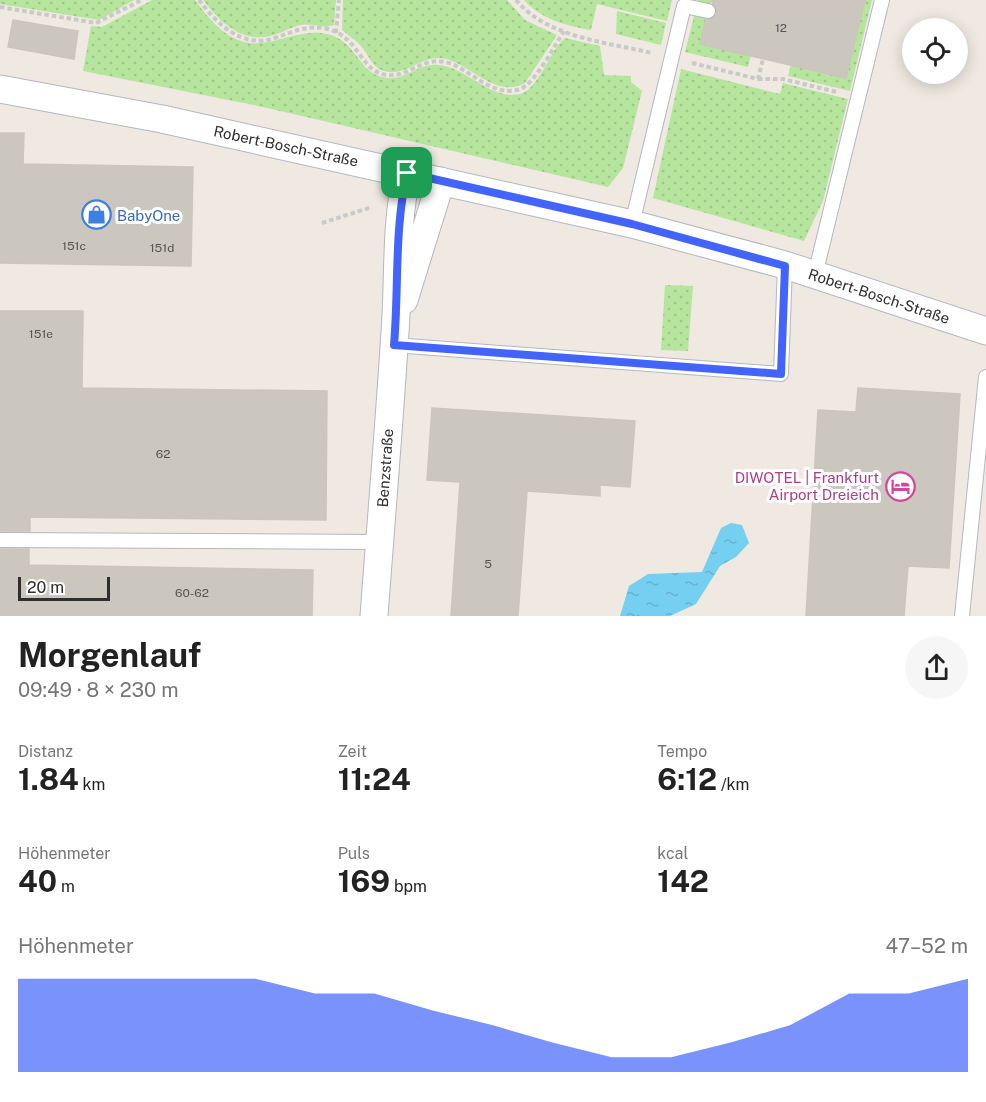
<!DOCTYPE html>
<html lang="de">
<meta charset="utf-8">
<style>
:root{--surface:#fff;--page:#f6f6f6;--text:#222;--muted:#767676;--accent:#4264fb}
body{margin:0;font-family:"Public Sans",sans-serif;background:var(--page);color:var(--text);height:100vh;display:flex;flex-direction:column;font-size:22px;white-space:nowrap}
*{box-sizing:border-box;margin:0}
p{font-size:20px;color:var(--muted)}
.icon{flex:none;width:33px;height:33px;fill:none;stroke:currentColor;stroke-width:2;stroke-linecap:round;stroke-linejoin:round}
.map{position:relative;height:616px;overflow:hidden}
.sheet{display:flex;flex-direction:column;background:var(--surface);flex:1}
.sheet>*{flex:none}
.buttons{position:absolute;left:902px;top:18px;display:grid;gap:12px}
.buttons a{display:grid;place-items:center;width:66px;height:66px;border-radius:50%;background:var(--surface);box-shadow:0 3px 15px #0003;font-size:30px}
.scale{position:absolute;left:18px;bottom:15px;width:92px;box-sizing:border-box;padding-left:6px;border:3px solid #2e2e2e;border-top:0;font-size:16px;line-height:21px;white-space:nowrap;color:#2e2e2e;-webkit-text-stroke:4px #fff;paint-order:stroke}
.pin{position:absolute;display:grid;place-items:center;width:51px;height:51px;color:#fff;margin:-26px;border-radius:12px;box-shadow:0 3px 9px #0006}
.round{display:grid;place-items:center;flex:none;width:63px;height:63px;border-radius:32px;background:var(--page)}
.summary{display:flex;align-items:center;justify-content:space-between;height:102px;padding:0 18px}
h1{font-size:33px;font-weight:700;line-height:45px}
.stats{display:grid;grid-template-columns:repeat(3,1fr);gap:9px;height:102px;padding:6px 18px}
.stats div{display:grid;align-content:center}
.stats b{font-size:30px;font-weight:700}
.stats small{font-size:16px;font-weight:400}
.stats p{font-size:16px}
.chart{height:168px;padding:12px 18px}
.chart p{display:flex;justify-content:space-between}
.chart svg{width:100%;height:108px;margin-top:6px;fill:var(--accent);opacity:.7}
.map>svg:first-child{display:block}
</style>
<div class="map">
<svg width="986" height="616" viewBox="0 0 986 616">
<defs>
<pattern id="grass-dots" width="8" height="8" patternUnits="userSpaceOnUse" patternTransform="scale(1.5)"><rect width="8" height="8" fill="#b6e59e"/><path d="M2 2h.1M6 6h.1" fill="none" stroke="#9dc588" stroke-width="1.8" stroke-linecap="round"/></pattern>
<pattern id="water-ripples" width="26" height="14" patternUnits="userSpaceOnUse" patternTransform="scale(1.5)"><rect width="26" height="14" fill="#75cff0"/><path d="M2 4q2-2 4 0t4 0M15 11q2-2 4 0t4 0" fill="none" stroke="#66b2ce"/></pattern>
</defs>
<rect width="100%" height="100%" fill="#efe9e1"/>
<path fill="url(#grass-dots)" d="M0 0H134L99 20 0 4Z
M152 0H195C207 16 219 32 238 40 269 52 294 27 327 34 355 40 357 68 379 76 403 85 417 62 439 65 468 68 489 100 520 94 539 89 550 50 565 38L600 46 604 75 631 76V82L642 91 623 168 608 187 263 107 83 71 91 26 102 27Z
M203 0H336L334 25C324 29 312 23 301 25 290 27 281 34 270 36 241 43 219 21 203 0Z
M343 0H507L525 20 557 35 525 83C497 99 472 66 446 59 423 53 406 78 384 71 371 67 369 54 360 45 354 39 348 35 342 30Z
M524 0H672L667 21 597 4 591 30C566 26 541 19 524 0Z
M698 0H711L701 44 751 56 748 67 685 52Z
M865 0H872L850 91 788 76 791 65 846 78Z
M617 11 666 23 661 45 616 34Z
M681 69 780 94 783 83 848 99 823 201 804 241 653 198Z
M665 285 693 286 688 351 661 350Z"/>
<path fill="url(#water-ripples)" d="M731 523 742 525 749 543 736 557 720 566 696 604 670 616H620L629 586 648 574 702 572 721 528Z"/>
<path fill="#cbc7bf" stroke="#cbc5ba" stroke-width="1.5" d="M711 0H865L846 78 700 44 706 20 711 19 717 13Z
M13 20 78 31 74 59 8 47Z
M0 133H24L23 164 193 167 191 266 0 263Z
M0 311H83L82 388 327 391 326 520 30 517V531H0Z
M858 388 960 394 949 568 908 566 904 616H806L818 410 856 412Z
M432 408 635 421 630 487 600 485V496L527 491 518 616H451L460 482 427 480Z
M0 549H29V565L313 570 312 616H0Z"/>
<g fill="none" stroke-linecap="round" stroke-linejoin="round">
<defs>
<path id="service" d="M632 224 684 6 708 11
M815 275 882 0
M394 345 781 374 785 265
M0 540 380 542
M962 616 986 377"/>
<path id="minor" d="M0 89 162 119 632 224 785 265 986 331
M404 300 441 181
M374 616C381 522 389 427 395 332 399 279 395 226 407 173"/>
</defs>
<use href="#service" stroke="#b4b7c1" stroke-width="16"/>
<use href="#minor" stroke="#b4b7c1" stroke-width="29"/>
<path stroke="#c9c9c9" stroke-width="4" stroke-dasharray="4.5 3" stroke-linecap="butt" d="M199 0C217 24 242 49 275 38 293 32 308 24 328 29 357 37 360 65 379 73 404 83 421 56 445 62 469 67 492 99 520 89 534 85 555 45 564 31
M516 0C548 38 606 42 652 53
M0 7 96 23 142 0
M336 33 339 0
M692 63 758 79 763 59
M758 79H783L837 92
M322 223 372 207"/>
<use href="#service" stroke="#fff" stroke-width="14"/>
<use href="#minor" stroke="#fff" stroke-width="27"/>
</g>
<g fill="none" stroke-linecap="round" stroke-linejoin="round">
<defs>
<path id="route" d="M407 173 632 224 785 266 781 374 394 345C399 288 394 230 407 173Z"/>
</defs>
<use href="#route" stroke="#fff" stroke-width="12"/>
<use href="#route" stroke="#4264fb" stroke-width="8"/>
</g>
<defs>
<symbol id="shop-ring" viewBox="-11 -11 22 22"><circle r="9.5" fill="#fff" stroke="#3f7fe0" stroke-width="1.5"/><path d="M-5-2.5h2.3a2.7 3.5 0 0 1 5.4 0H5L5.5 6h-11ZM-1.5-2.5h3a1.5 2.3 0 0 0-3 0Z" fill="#3f7fe0"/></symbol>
<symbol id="hotel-ring" viewBox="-11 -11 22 22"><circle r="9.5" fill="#fff" stroke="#d1479c" stroke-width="1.5"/><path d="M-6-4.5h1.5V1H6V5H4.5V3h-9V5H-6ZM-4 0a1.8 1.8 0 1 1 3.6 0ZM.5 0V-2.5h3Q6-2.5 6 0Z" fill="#d1479c"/></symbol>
</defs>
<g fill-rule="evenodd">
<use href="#shop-ring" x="80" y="198" width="33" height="33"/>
<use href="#hotel-ring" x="884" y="470" width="33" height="33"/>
</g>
<g text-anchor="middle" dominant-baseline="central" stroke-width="6" stroke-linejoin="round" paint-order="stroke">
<g font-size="12" fill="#555452">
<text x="781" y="28">12</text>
<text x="74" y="246">151c</text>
<text x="162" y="248">151d</text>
<text x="41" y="334">151e</text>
<text x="163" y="454">62</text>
<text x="488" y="564">5</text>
<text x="192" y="593">60-62</text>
</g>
<g font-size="15" fill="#2e2e2e" stroke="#fff">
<text transform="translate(286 146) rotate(12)">Robert-Bosch-Straße</text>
<text transform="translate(879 296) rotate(18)">Robert-Bosch-Straße</text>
<text transform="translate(385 468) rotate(-86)">Benzstraße</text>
</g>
<g font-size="15" fill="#366cbe" stroke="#fff" text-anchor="start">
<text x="117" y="215">BabyOne</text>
</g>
<g font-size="15" fill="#b23c85" stroke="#fff" text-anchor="end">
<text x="879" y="477">DIWOTEL | Frankfurt<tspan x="879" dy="17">Airport Dreieich</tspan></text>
</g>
</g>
</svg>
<div class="buttons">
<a><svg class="icon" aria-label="locate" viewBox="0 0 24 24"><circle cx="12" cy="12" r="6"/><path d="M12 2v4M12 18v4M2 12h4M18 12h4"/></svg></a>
</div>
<div class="scale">20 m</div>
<div class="pin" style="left:407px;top:173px;background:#1e9e55"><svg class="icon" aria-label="arrive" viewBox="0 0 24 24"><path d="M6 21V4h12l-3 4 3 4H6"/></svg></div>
</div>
<section class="sheet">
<div class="summary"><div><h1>Morgenlauf</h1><p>09:49 · 8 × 230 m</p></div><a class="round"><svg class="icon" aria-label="share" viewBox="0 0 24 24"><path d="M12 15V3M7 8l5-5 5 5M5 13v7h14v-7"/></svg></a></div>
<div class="stats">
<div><p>Distanz</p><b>1.84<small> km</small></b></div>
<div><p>Zeit</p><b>11:24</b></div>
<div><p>Tempo</p><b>6:12<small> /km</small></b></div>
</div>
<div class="stats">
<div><p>Höhenmeter</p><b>40<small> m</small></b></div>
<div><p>Puls</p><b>169<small> bpm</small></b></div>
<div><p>kcal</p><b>142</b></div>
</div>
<div class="chart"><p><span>Höhenmeter</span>47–52 m</p>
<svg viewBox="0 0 160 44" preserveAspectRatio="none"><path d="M0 44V6L10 6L20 6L30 6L40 6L50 12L60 12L70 19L80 25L90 32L100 38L110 38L120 32L130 25L140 12L150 12L160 6V44z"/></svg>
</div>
</section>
